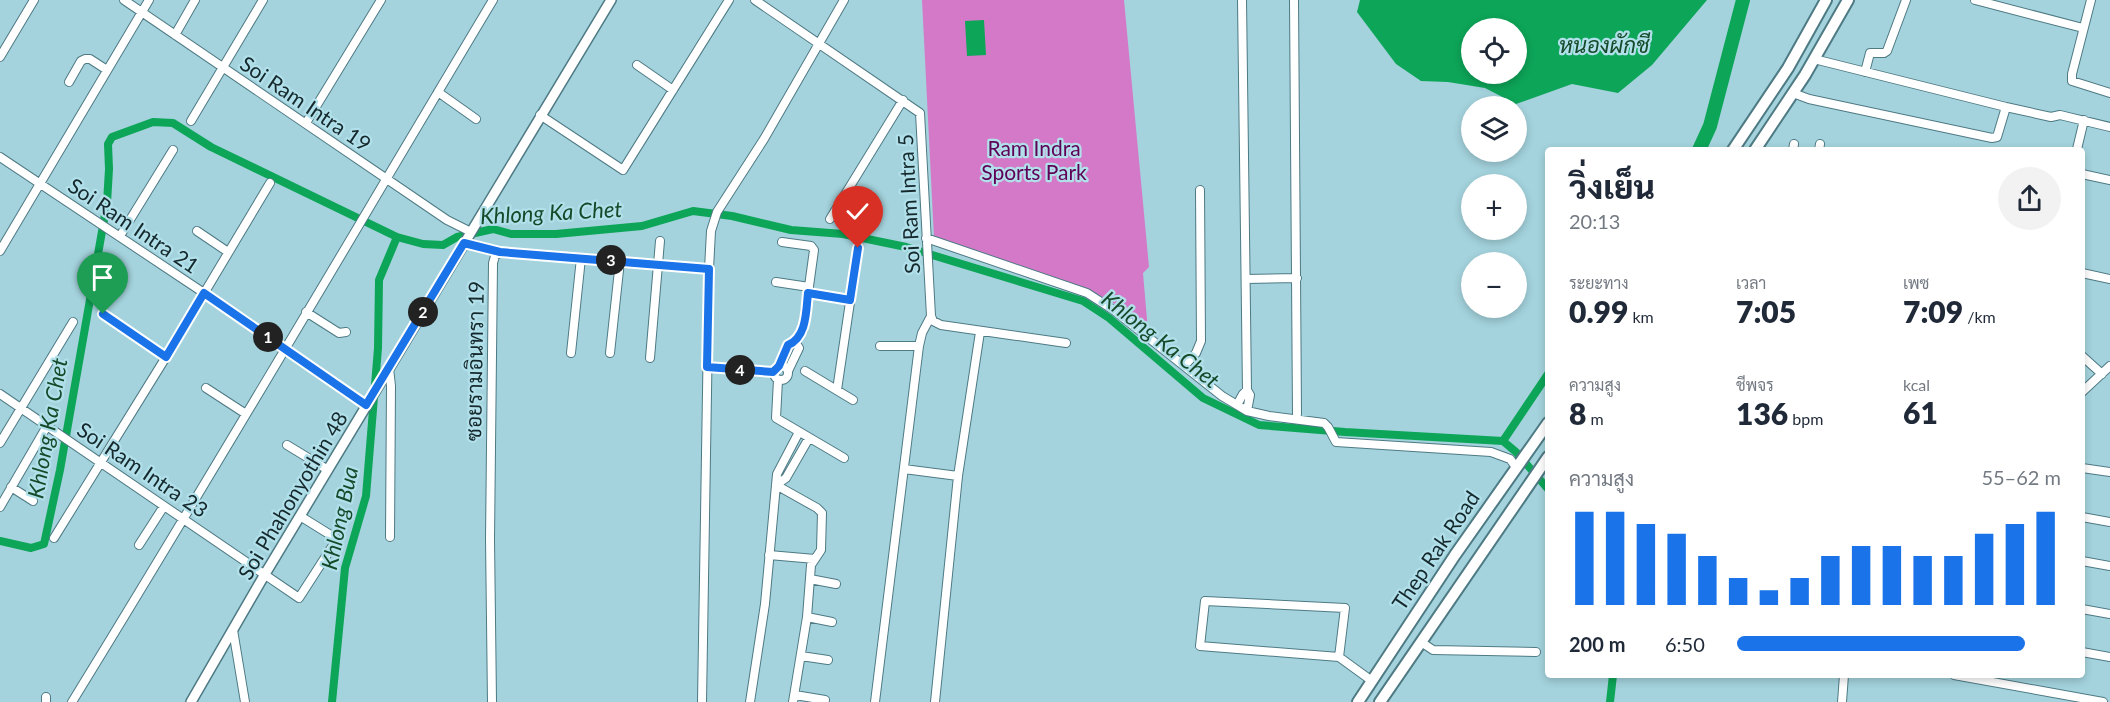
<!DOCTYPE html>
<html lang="th">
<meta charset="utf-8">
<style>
:root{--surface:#fff;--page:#f2f2f3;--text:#1f2937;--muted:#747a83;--accent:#1a73e8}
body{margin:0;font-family:Lato,Sarabun,sans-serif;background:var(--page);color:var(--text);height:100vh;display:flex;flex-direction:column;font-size:22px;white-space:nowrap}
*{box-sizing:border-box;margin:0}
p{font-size:20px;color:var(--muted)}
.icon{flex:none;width:33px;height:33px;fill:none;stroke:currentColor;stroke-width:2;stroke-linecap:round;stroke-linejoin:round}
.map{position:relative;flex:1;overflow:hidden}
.sheet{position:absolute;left:1545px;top:147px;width:540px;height:531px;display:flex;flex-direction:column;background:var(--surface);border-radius:6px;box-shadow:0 3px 9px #0003}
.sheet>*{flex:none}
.fabs{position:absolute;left:1461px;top:18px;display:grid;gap:12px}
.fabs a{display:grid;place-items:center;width:66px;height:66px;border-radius:50%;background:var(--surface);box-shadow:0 3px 9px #0003;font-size:30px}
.pin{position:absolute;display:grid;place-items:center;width:51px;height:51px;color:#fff;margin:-62px -26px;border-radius:50% 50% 50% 0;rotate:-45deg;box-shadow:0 0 6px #0007}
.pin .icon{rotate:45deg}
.km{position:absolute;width:30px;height:30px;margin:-15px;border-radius:50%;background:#222;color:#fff;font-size:16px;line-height:30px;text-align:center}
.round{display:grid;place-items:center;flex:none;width:63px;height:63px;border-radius:32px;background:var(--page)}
.overview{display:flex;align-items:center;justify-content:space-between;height:102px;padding:0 24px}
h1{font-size:33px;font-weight:800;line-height:45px}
.metrics{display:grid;grid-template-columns:repeat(3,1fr);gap:9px;height:102px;padding:6px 24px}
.metrics div{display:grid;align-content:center}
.metrics b{font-size:30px;font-weight:800}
.metrics small{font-size:16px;font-weight:400}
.metrics p{font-size:16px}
.chart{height:168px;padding:12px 24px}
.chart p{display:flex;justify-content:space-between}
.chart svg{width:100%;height:108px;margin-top:6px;stroke:var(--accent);stroke-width:6}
ul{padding:0 24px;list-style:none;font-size:20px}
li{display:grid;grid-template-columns:96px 72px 1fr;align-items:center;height:45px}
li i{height:15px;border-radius:8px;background:var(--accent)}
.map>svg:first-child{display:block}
</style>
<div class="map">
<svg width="2110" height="702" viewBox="0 0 2110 702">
<rect width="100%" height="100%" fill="#a4d3dd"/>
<path fill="#d479c7" d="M922 0H1124L1149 267 1143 273 1148 331 1113 303 1089 290 934 238Z"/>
<path fill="#0da558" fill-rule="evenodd" d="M1360 0H1707L1652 65 1618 93 1572 84 1516 104 1485 88 1448 82 1421 81 1396 64 1357 12ZM1472 28H1516V74H1472Z
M984 20 986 55 967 56 965 21Z"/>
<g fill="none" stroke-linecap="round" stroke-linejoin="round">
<path stroke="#0da558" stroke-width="8" d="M1548 374 1503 441 1516 452 1548 489
M0 541 31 548 44 544 60 470 107 203 109 169 108 144 112 137 153 122 173 123 211 147 397 237 423 244 443 245 457 237 493 229 511 234H556L642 226 693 211 732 216 791 230 843 234 906 247 1083 301 1109 318 1203 398 1259 425 1345 432 1503 441
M332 702 345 568 366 496 378 348 379 280 397 237
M1610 702 1613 675"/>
<path stroke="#0da558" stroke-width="14" d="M1699 150 1710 126 1743 0"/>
<defs>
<path id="minor" d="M124 0 447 220 471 232
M755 0 920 113 931 316 933 321 941 325 1066 343
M1242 0 1247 390 1250 395 1247 411
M1294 0 1297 414
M1975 0 2083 28
M2091 0 2072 74V81L2110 93
M175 35 195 0
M0 57 34 0
M1814 59 2006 107 2051 117 2060 115 2110 127
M637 65 673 90
M1865 72 1870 53H1884L1887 51 1906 0
M69 82 81 61 85 59H90L107 70
M438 92 476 119
M1793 93 1809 99 1992 138 1997 137 2006 107
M540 115 623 170 729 0
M191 121 263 0
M306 123 381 0
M2077 149 2084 120
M1793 150 1794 144
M1819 150 1820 144
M0 157 204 293 366 405
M2082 174 2110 180
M830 219 903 100
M197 231 228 252
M120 236 173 150
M926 238 1087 293 1115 311 1222 396 1247 411 1269 416 1324 423 1328 427 1336 442 1491 452 1510 459 1516 467
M464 243 500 252 709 269
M0 251 149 0
M2082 273 2110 279
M1246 279 1297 278
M776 282 809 287
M808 293 850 300
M306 312 339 333 346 332
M103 314 166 357
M880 346H919
M571 353 581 258
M610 353 620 261
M2082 356 2102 374
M650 358 660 241
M1185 365 1196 353 1201 341 1200 190
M774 373a7 7 0 1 1 14 0a7 7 0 1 1-14 0Z
M779 366 788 345 795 342 803 330 814 250 811 246 782 242
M707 367 773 372
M389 368 391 386 390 537
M788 371 799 348 795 342
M805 371 853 400
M778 380 776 418 844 458
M206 388 246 414
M837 390 858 248
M2082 392 2110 366
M0 394 299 598 337 539 300 516
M1237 405 1243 394 1247 390
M0 443 73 322
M287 445 328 470
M2082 468 2110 472
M904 469 958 476
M776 485 786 478 809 438
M776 485 777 474 799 432
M11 487 33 501
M0 507 47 426
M2082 517 2110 522
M54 538 166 357 270 183
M139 545 164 506
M769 555 815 559
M2082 561 2110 566
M810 579 836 584
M2082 609 2110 614
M807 617 832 622
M233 630 245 702
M1421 642 1433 650 1536 652
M2082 652 2110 657
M801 656 828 660
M1339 657 1345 608 1205 601 1200 646 1339 657 1372 681
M1954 675 2103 702
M795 695 825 700
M46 697V702
M72 702C215 470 353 234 493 0
M492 702 490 539 493 263 495 256 500 252
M702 702 709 269 711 231 717 212 764 139 844 0
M750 702 765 604 776 485 817 508 822 513 821 550 811 565 807 617 793 702
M875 702 919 346 922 333 931 316
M935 702 958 476 980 332
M1842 702 1844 675"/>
<path id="tertiary" d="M191 702 265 574 611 0"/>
<path id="secondary" d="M1733 150 1788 68 1826 0
M1755 150 1805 75 1848 0
M1358 702 1455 555 1548 423
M1380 702 1548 457"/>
</defs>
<use href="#minor" stroke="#4e7a84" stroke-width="10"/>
<use href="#tertiary" stroke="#4e7a84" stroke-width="12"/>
<use href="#secondary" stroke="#4e7a84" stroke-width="14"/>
<use href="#minor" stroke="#fff" stroke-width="8"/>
<use href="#tertiary" stroke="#fff" stroke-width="9"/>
<use href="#secondary" stroke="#fff" stroke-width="10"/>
</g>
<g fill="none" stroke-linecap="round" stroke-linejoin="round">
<defs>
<path id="route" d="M103 314 166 357 204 293 366 405 464 243 500 252 709 269 707 367 773 372 779 366 788 345C807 337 806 311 808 293L850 300 858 248"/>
</defs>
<use href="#route" stroke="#fff" stroke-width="12"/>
<use href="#route" stroke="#1a73e8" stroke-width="8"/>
</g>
<g text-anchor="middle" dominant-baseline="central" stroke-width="4.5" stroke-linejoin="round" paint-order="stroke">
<g font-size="21" fill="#15282c" stroke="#b1e0ea">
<text transform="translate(306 103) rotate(34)">Soi Ram Intra 19</text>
<text transform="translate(908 204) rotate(-93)">Soi Ram Intra 5</text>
<text transform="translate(134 225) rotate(34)">Soi Ram Intra 21</text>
<text transform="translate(474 361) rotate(-89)">ซอยรามอินทรา 19</text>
<text transform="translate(143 469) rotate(34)">Soi Ram Intra 23</text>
<text transform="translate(292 495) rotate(-59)">Soi Phahonyothin 48</text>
<text transform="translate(1435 550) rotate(-56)">Thep Rak Road</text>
</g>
<g font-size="21" fill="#5f0057" stroke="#b1e0ea">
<text x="1034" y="147">Ram Indra<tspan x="1034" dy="24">Sports Park</tspan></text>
</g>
<g font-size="22" font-style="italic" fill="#164929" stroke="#b1e0ea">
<text x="1604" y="44">หนองผักชี</text>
<text transform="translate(551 212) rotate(-3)">Khlong Ka Chet</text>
<text transform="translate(1161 339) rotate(38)">Khlong Ka Chet</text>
<text transform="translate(47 428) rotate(-80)">Khlong Ka Chet</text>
<text transform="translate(339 518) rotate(-78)">Khlong Bua</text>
</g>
</g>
</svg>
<div class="fabs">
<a><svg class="icon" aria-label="locate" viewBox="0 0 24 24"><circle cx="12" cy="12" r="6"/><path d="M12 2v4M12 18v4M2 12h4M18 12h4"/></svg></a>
<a><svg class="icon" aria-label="layers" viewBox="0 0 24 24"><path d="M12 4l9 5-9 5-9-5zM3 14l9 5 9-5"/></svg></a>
<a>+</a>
<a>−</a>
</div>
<div class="pin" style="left:103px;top:314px;background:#1e9e55"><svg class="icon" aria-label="arrive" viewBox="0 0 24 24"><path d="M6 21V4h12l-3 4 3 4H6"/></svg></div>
<div class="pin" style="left:858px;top:248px;background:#d93025"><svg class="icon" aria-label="check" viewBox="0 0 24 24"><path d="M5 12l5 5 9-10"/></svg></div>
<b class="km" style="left:268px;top:337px">1</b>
<b class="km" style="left:423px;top:312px">2</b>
<b class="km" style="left:611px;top:260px">3</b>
<b class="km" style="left:740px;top:370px">4</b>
<section class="sheet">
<div class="overview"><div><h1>วิ่งเย็น</h1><p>20:13</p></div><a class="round"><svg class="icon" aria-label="share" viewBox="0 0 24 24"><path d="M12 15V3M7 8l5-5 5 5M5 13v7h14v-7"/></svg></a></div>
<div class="metrics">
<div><p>ระยะทาง</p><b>0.99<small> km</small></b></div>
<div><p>เวลา</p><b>7:05</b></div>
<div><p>เพซ</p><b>7:09<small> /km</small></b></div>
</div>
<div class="metrics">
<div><p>ความสูง</p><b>8<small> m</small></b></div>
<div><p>ชีพจร</p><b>136<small> bpm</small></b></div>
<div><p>kcal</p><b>61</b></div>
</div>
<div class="chart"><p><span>ความสูง</span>55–62 m</p>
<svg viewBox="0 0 160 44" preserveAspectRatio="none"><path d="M5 44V6M15 44V6M25 44V11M35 44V15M45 44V24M55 44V33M65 44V38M75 44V33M85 44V24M95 44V20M105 44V20M115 44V24M125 44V24M135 44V15M145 44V11M155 44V6"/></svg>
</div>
<ul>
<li><b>200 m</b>6:50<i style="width:89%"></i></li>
</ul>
</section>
</div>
